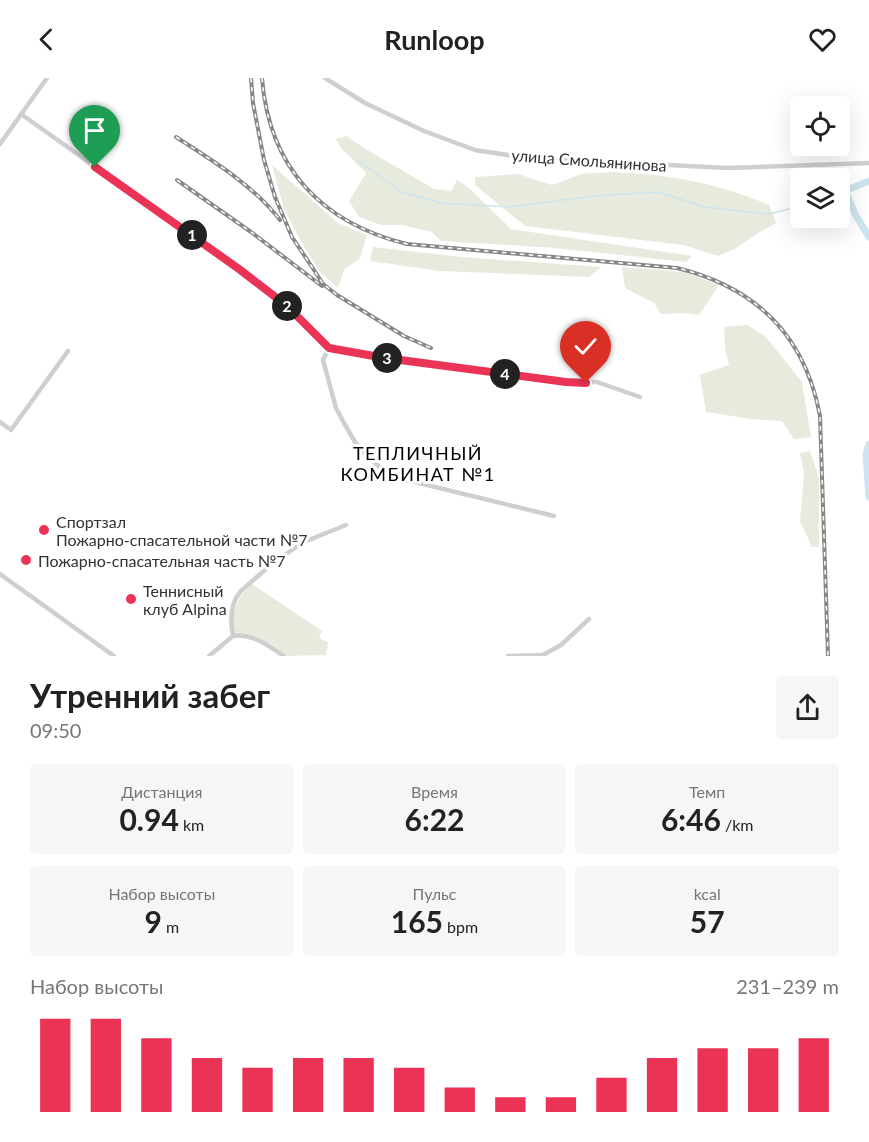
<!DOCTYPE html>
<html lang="ru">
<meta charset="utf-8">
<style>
:root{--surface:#fff;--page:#f6f6f6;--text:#222;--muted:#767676;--accent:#ea3355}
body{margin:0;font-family:Lato,sans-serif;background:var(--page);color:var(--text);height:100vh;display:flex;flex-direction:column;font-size:22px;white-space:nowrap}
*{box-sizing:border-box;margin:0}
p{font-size:20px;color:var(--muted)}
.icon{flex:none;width:33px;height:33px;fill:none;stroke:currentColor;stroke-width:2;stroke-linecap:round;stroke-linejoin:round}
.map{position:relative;height:578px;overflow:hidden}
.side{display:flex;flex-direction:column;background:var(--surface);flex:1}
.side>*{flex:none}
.controls{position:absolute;left:790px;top:18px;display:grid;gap:12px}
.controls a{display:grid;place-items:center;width:60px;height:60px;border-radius:6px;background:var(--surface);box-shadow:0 6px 24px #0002;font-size:30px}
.pin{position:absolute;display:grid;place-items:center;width:51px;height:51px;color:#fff;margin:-62px -26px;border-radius:50% 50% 50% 0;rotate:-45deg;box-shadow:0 0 6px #0007}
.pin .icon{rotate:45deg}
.km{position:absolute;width:30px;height:30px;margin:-15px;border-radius:50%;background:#222;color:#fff;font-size:16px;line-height:30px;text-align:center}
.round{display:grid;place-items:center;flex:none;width:63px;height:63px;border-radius:6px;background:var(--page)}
.summary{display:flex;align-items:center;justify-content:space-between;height:102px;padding:0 30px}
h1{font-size:33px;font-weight:700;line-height:45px}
.figures{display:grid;grid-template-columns:repeat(3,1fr);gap:9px;height:102px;padding:6px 30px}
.figures div{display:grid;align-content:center;border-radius:6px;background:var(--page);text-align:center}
.figures b{font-size:30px;font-weight:700}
.figures small{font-size:16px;font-weight:400}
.figures p{font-size:16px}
.chart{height:168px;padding:12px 30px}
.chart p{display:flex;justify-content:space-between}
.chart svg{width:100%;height:108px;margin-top:6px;stroke:var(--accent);stroke-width:6}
header{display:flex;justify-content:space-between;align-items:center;height:78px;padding:0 30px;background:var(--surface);font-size:27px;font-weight:700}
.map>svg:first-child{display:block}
</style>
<header><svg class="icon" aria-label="back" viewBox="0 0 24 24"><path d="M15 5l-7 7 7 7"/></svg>Runloop<svg class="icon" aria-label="heart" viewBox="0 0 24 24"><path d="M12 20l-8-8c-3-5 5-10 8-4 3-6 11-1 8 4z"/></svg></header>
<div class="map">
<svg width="869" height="578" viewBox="0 0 869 578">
<rect width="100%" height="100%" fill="#fff"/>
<path fill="#e6ebdd" d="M346 58 369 73 434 111 451 113 457 102 469 110 511 151 692 178 686 184 555 170 441 163 432 154 402 147H381L359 139 349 123 366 95 341 70 336 61Z
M272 87 338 145 367 157 360 180 344 192 338 210 320 194 303 167 284 131Z
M611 94C666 96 719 105 769 127L776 145 755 157 735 171 718 178 683 167 525 148 475 107V99L518 96 552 107 582 96Z
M373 169 462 179 601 189 589 199 440 193 370 183Z
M622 189 684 194 719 207 699 237 682 235 661 236 654 225 625 210Z
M747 247 765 258 802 304 811 359 794 361 782 343 752 341 706 334 700 297 729 287 725 271 724 249Z
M810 373 819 400V469H812L800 443 804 395 800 375Z
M252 506 322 553 319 560 328 564 326 577 288 578 255 558 234 555C231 534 236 520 252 506Z"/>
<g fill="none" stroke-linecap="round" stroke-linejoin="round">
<path stroke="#cde5ee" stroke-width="1.5" d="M358 82 401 114 441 125 509 129 594 118 658 114 705 129 769 136 801 128
M840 115 845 113"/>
<path stroke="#cde5ee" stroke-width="7" d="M869 103 845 113 855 136 869 159
M869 366 866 376 869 419"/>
<path stroke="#cfcfcf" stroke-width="4.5" d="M325 0 365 25 424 53 475 72 527 80 729 90 869 85
M21 36 239 191 287 227 329 270 566 304H597L640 319
M0 66 47 0
M329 270 323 282 336 330 344 345 355 364 366 377 390 398 554 438
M0 344 11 352 68 273
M0 496 114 578
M233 558C230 542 230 525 241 513L274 484 304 464 346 447
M233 558C253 555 268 568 284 578
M209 578 233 558
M508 578 543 577 561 567 589 541"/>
<defs>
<path id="rail" d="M251 0 253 25 264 82 275 119 292 159 312 189 323 206 337 217 404 258 431 270
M262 0C269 89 321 145 407 166L677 190C755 209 805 257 820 338L828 578
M176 59C213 83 253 107 280 142
M177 102 251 154 322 208"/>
</defs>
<use href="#rail" stroke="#878787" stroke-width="4"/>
<use href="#rail" stroke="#fff" stroke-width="1.5" stroke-dasharray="4.5" stroke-linecap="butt"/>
</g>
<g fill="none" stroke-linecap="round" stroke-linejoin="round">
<defs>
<path id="route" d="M95 89 239 191 287 228 329 270 385 280 566 304 586 305"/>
</defs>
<use href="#route" stroke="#fff" stroke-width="12"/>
<use href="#route" stroke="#ea3355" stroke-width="8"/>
</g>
<g fill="#ea3355" stroke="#fff" stroke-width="2">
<circle cx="44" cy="452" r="6"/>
<circle cx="26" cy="482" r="6"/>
<circle cx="131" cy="521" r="6"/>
</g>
<g text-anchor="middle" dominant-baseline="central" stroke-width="6" stroke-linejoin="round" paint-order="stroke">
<g font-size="16" fill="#323232" stroke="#fff">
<text transform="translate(589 82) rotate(4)">улица Смольянинова</text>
</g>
<g font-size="16" fill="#323232" stroke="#fff" text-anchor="start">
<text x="56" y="443">Спортзал<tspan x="56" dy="18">Пожарно-спасательной части №7</tspan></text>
<text x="38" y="482">Пожарно-спасательная часть №7</text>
<text x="143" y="512">Теннисный<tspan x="143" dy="18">клуб Alpina</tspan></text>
</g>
<g font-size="18" letter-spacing="1.5" fill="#000" stroke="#fff">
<text x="418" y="375">ТЕПЛИЧНЫЙ<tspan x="418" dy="21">КОМБИНАТ №1</tspan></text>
</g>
</g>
</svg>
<div class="controls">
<a><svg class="icon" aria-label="locate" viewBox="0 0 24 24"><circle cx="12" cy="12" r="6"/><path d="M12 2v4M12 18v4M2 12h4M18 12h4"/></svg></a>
<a><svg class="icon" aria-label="layers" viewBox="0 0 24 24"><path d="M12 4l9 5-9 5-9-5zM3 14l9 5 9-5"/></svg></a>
</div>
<div class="pin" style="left:95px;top:89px;background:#1e9e55"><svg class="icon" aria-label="arrive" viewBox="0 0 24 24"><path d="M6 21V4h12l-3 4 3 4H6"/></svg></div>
<div class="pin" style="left:586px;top:305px;background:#d93025"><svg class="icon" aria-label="check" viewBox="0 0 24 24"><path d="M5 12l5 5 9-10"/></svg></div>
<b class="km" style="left:192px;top:157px">1</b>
<b class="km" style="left:287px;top:228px">2</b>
<b class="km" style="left:387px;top:280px">3</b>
<b class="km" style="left:505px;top:296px">4</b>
</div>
<section class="side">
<div class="summary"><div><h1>Утренний забег</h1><p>09:50</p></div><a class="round"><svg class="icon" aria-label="share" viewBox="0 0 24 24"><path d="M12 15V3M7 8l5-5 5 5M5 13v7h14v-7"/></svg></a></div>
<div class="figures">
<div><p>Дистанция</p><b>0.94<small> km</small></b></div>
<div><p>Время</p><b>6:22</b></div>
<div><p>Темп</p><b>6:46<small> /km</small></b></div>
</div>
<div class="figures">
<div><p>Набор высоты</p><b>9<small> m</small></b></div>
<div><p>Пульс</p><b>165<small> bpm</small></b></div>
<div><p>kcal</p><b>57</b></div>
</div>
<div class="chart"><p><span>Набор высоты</span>231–239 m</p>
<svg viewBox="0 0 160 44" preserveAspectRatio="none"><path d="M5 44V6M15 44V6M25 44V14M35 44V22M45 44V26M55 44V22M65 44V22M75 44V26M85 44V34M95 44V38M105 44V38M115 44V30M125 44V22M135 44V18M145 44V18M155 44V14"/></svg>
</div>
</section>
